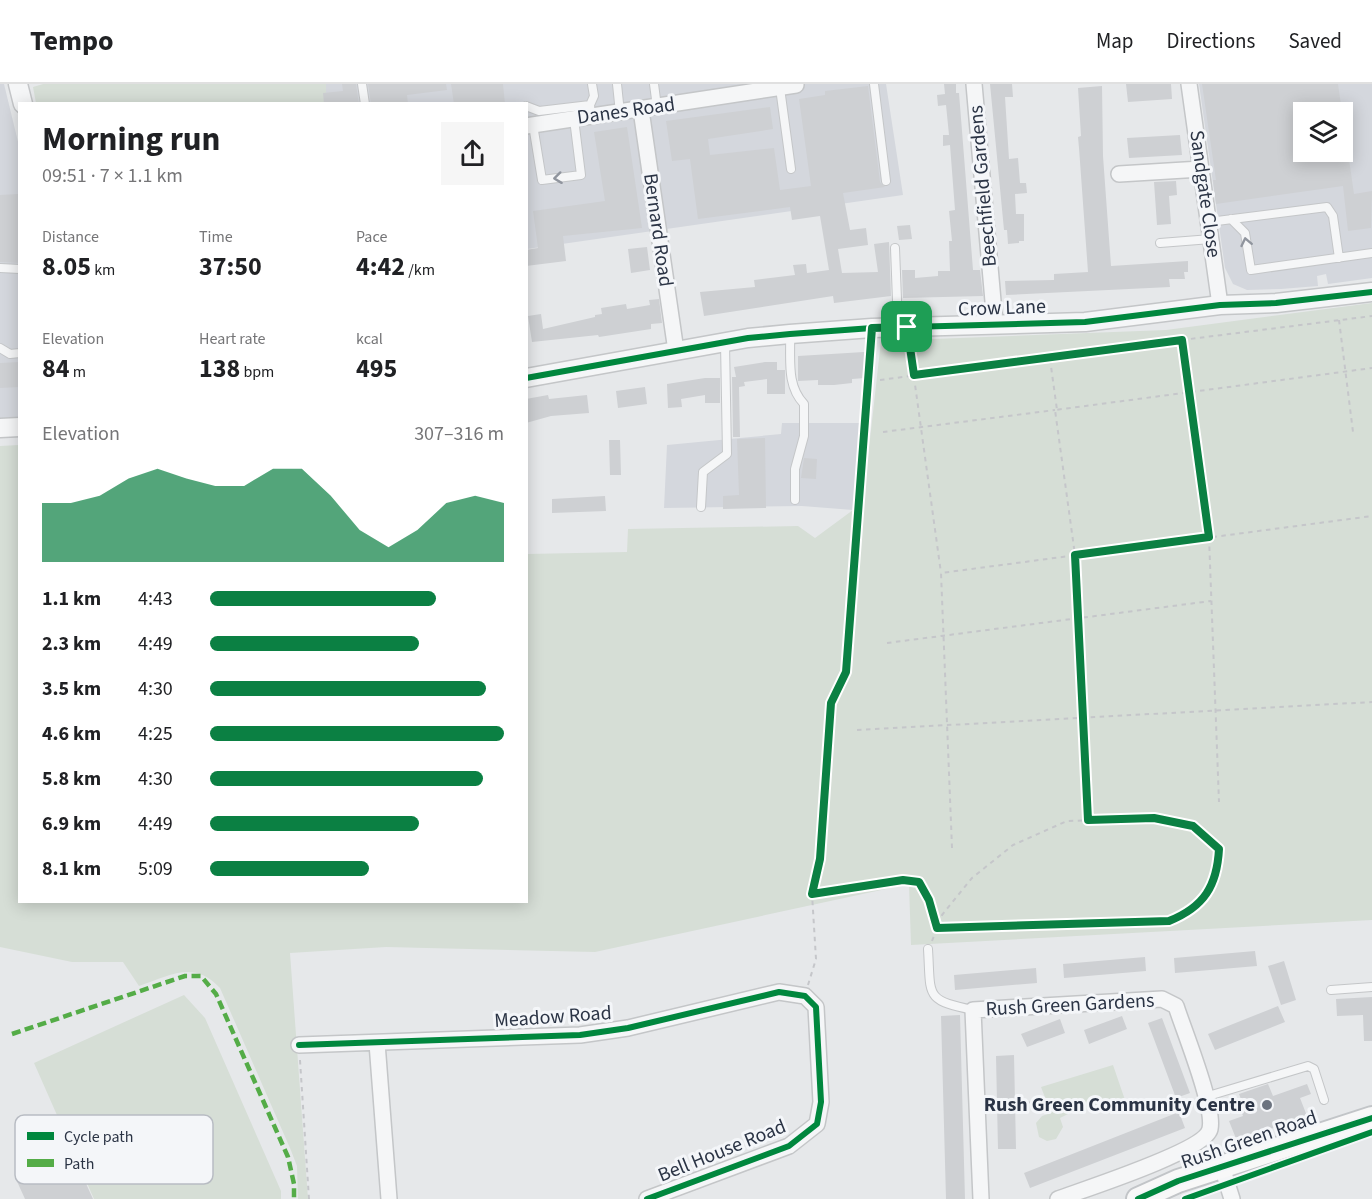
<!DOCTYPE html>
<meta charset="utf-8">
<style>
:root{--surface:#fff;--page:#f6f6f6;--text:#202124;--muted:#757577;--line:#e0e0e0;--accent:#0b8043}
body{margin:0;font-family:"Source Sans 3",sans-serif;background:var(--page);color:var(--text);height:100vh;display:flex;flex-direction:column;font-size:22px;white-space:nowrap}
*{box-sizing:border-box;margin:0}
p{font-size:20px;color:var(--muted)}
.icon{flex:none;width:33px;height:33px;fill:none;stroke:currentColor;stroke-width:2;stroke-linecap:round;stroke-linejoin:round}
.map{position:relative;flex:1;overflow:hidden}
.sheet{position:absolute;left:18px;top:18px;width:510px;height:801px;display:flex;flex-direction:column;background:var(--surface);border-radius:0px;box-shadow:0 3px 15px #0003}
.sheet>*{flex:none}
.fabs{position:absolute;left:1293px;top:18px;display:grid;gap:12px}
.fabs a{display:grid;place-items:center;width:60px;height:60px;border-radius:0px;background:var(--surface);box-shadow:0 3px 15px #0003;font-size:30px}
.pin{position:absolute;display:grid;place-items:center;width:51px;height:51px;color:#fff;margin:-26px;border-radius:12px;box-shadow:0 3px 9px #0006}
.round{display:grid;place-items:center;flex:none;width:63px;height:63px;border-radius:0px;background:var(--page)}
.overview{display:flex;align-items:center;justify-content:space-between;height:102px;padding:0 24px}
h1{font-size:33px;font-weight:700;line-height:45px}
.figures{display:grid;grid-template-columns:repeat(3,1fr);gap:9px;height:102px;padding:6px 24px}
.figures div{display:grid;align-content:center}
.figures b{font-size:26px;font-weight:700}
.figures small{font-size:16px;font-weight:400}
.figures p{font-size:16px}
.chart{height:168px;padding:12px 24px}
.chart p{display:flex;justify-content:space-between}
.chart svg{width:100%;height:108px;margin-top:6px;fill:var(--accent);opacity:.7}
ul{padding:0 24px;list-style:none;font-size:20px}
li{display:grid;grid-template-columns:96px 72px 1fr;align-items:center;height:45px}
li i{height:15px;border-radius:8px;background:var(--accent)}
header{display:flex;align-items:center;gap:36px;box-sizing:border-box;height:84px;padding:0 30px;background:var(--surface);border-bottom:2px solid var(--line)}
header strong{font-size:28px}
nav{display:flex;gap:33px;margin-inline-start:auto;font-size:21px}
.map>svg:first-child{display:block}
</style>
<header>
<strong>Tempo</strong>
<nav><a>Map</a><a>Directions</a><a>Saved</a></nav>
</header>
<div class="map">
<svg width="1372" height="1115" viewBox="0 0 1372 1115">
<rect width="100%" height="100%" fill="#e6e8ea"/>
<path fill="#d4d7dd" fill-rule="evenodd" d="M0 0H4L20 66 19 335 0 336Z
M326 0H886L903 111 527 165 526 20H326Z
M1199 0H1372V194L1328 200 1326 190 1317 192 1318 202 1281 205 1247 206 1233 200 1225 184ZM1304 28H1342V68H1304Z
M782 339H860L853 426 802 422 664 424 667 361 781 350Z"/>
<path fill="#d6ded6" d="M43 0H326V20L36 19 33 3Z
M1372 219V836L911 861 909 800 595 868 386 863 290 869 308 1115H298L297 1082 290 1064 220 904C194 876 171 891 139 902L123 878H72L0 863V362L19 361 20 818H526L527 470 627 468 628 445 798 442 815 454 853 426H862L881 257 1166 246Z
M184 911 205 934 281 1107V1115H94L34 979Z
M1113 981 1125 1016 1080 1024 1060 1034 1063 1043 1056 1055 1047 1057 1039 1053 1036 1039 1042 1032 1051 1029 1041 1003Z"/>
<path fill="#ced0d3" d="M342 0H356L359 20H324L323 9 343 7Z
M368 0H446L447 6 407 11 408 20H371Z
M451 0H503L505 20H454Z
M944 0H956V9H959L973 186H980L983 212 903 214 902 186H915V194L938 192V187H950L949 157H952L949 127 955 126 950 61 943 62V51H949L946 21 938 22 937 11 945 10Z
M990 0H1012L1013 13H1005L1009 75 1018 74 1020 99H1026L1027 109 1015 110 1016 130H1024V157H1019V159L1008 160 1007 146H1004Z
M1126 0H1171L1172 15 1128 18Z
M1202 0H1338L1342 28H1304V68H1348L1354 110 1372 107 1371 144 1348 147 1343 102 1216 120 1213 96H1216Z
M868 2 880 98 885 103 843 109 850 146 866 144 868 161 838 165 842 189 878 188 874 160 889 158 891 212 834 219 833 212 704 232 700 208 755 203 754 196 795 191 793 181 806 180 807 189 829 186 820 132 792 136 790 123 698 135 690 75 672 77 666 37 770 23 773 45 708 55 710 71 774 64 780 106 811 102 799 15 825 11V7Z
M1102 2 1103 72 1111 182 1188 177V188H1184L1185 195H1169L1170 203 1006 211 1005 197 1054 196V190L1088 188 1079 64 1078 53 1081 52 1078 4Z
M627 43 642 144 563 152 566 177 526 182V166L538 164 533 127 605 117 594 48Z
M1180 51 1182 71 1129 74 1127 54Z
M1176 97 1177 111 1169 112 1171 140 1157 141 1154 98Z
M18 110 20 179 0 178V111Z
M910 141 912 155 899 156 897 142Z
M647 163 650 186 631 189 628 165Z
M659 215 662 239 651 240V245L599 253 598 251 532 258 528 232 541 230 543 245 595 233V231L602 230 601 224 626 220 627 225 650 221 649 216Z
M864 268 870 270 871 282H864L865 294 852 295V299L834 301H818V296L798 297V272Z
M20 278V303L0 304V279Z
M765 278H777V286H785V310H767V295L744 298 745 302 739 303 740 353H733L732 293H736L734 283Z
M705 294H720V319H705V311L681 315 682 323 668 324 667 300Z
M645 303 647 320 618 324 616 307Z
M548 311 549 315 587 311 589 329 551 332 526 339V315Z
M765 354 766 424 723 425V412L739 411 737 355Z
M609 356H620L621 391H610Z
M804 374 817 375 816 395 801 394Z
M605 412 606 427 552 429V415Z
M1255 867 1257 882 1175 889 1174 874Z
M1145 873 1146 887 1064 894 1063 880Z
M1284 877 1296 916 1281 921 1268 882Z
M1036 884 1037 899 955 906 954 891Z
M1372 913V957H1364L1363 931 1337 932 1336 915Z
M1278 922 1285 938 1215 966 1208 950Z
M960 931 965 1115H946L941 932Z
M1122 932 1127 945 1089 960 1084 946Z
M1162 934 1190 1009 1176 1014 1148 939Z
M1060 935 1065 949 1027 963 1021 950Z
M1014 971 1016 1065H998L996 972Z
M1268 1000 1273 1012 1307 1000 1311 1010 1300 1014 1307 1032 1237 1057 1229 1037 1243 1032 1240 1024 1244 1023 1239 1010Z
M1179 1028 1185 1044 1030 1104 1024 1089Z
M44 1045 46 1050 54 1046 61 1063 68 1060 93 1115H25L15 1093 26 1089 19 1073 27 1070 20 1055Z"/>
<g fill="none" stroke-linecap="round" stroke-linejoin="round">
<defs>
<path id="service" d="M362 0 365 20
M617 0 620 29
M654 0 657 23
M874 0 886 97
M780 4 791 85
M590 21 594 12 592 0
M526 22 539 27 590 21 591 33
M533 41 542 96 581 91 574 35
M1231 135 1245 149 1251 186 1372 169
M1209 138 1327 123 1333 132 1339 174
M1160 159 1211 155
M895 164 898 242
M0 184 20 185
M790 251C791 275 786 301 804 320V352L795 385V416
M0 264 10 270 20 269
M701 423 703 388 727 370 725 259
M928 865C931 912 924 916 973 926
M1331 906 1372 903
M1205 1013 1308 982 1314 985 1324 1016"/>
<path id="minor" d="M974 0 995 240
M1189 0 1220 221
M641 26 676 267
M526 42 796 1
M1119 90 1201 85
M377 959 389 1115
M299 961 580 951 628 944 779 908 805 912 816 923 821 1018 817 1040 789 1062 647 1115
M1222 1083 1232 1115
M981 1115 973 926 1162 915 1176 922C1184 947 1215 1023 1210 1045 1205 1067 1082 1106 1058 1115"/>
<path id="tertiary" d="M18 0 23 20
M526 294 748 254 790 250 872 244 1085 238 1220 221 1276 219 1372 208
M0 344 20 343"/>
<path id="primary" d="M1138 1115 1178 1097 1372 1034"/>
</defs>
<use href="#service" stroke="#c4c6c8" stroke-width="10"/>
<use href="#minor" stroke="#c4c6c8" stroke-width="18"/>
<use href="#tertiary" stroke="#c4c6c8" stroke-width="21"/>
<use href="#primary" stroke="#c2c5c8" stroke-width="26"/>
<path stroke="#c5c6ca" stroke-width="2" stroke-dasharray="4.5 4.5" stroke-linecap="butt" d="M1339 236 1353 348
M1182 256 1372 232
M909 257 941 489
M1050 275 1057 326
M880 296 1182 256 1209 453 1219 718
M883 348 1055 326
M887 559 1211 517
M857 646 1372 618
M1088 736 1075 471 1055 326 1372 284
M952 764 941 489 1372 432
M812 810 903 797 919 798 929 816 937 844 1169 837C1204 823 1217 802 1219 765L1193 742 1154 734 1067 737 1013 761 972 794 942 831 932 857
M808 901 816 875 812 810 820 775 831 619 846 588 871 259
M300 976 309 1115
M990 1020 1047 1018"/>
<use href="#service" stroke="#f5f6f7" stroke-width="8"/>
<use href="#minor" stroke="#f5f6f7" stroke-width="15"/>
<use href="#tertiary" stroke="#f5f6f7" stroke-width="18"/>
<use href="#primary" stroke="#f8f8f8" stroke-width="22"/>
<path stroke="#54ac47" stroke-width="4.5" stroke-dasharray="9 4.5" stroke-linecap="butt" d="M12 950 185 892H201L216 910 288 1073 294 1100V1115"/>
<defs>
<path id="cycleway" d="M526 294 748 254 790 250 872 244 1085 238 1220 221 1276 219 1372 208
M299 961 580 951 628 944 779 908 805 912 816 923 821 1018 817 1040 789 1062 647 1115
M1138 1115 1178 1097 1372 1034
M1185 1115 1372 1048"/>
</defs>
<use href="#cycleway" stroke="#f4f6f9" stroke-width="10"/>
<use href="#cycleway" stroke="#00873e" stroke-width="6"/>
</g>
<defs><path id="oneway-chevron" d="M-2-3.5L2.5 0L-2 3.5" fill="none" stroke-width="1.6" stroke-linecap="round" stroke-linejoin="round" transform="scale(1.5)"/></defs>
<g stroke="#90959e">
<use href="#oneway-chevron" transform="translate(558 94) rotate(173)"/>
<use href="#oneway-chevron" transform="translate(1246 158) rotate(-102)"/>
</g>
<g fill="none" stroke-linecap="round" stroke-linejoin="round">
<defs>
<path id="route" d="M907 243 914 291 1182 256 1209 453 1075 471 1088 736 1154 734 1193 742 1219 765C1217 802 1204 823 1169 837L937 844 929 816 919 798 903 796 812 810 820 775 831 619 846 588 872 244Z"/>
</defs>
<use href="#route" stroke="#fff" stroke-width="12"/>
<use href="#route" stroke="#0b8043" stroke-width="8"/>
</g>
<circle fill="#6c737f" stroke="#f4f6f9" stroke-width="2" cx="1267" cy="1021" r="6"/>
<g text-anchor="middle" dominant-baseline="central" stroke-width="6" stroke-linejoin="round" paint-order="stroke">
<g font-size="20" fill="#2b3445" stroke="#f4f6f9">
<text transform="translate(626 27) rotate(-8)">Danes Road</text>
<text transform="translate(983 102) rotate(-95)">Beechfield Gardens</text>
<text transform="translate(1205 110) rotate(82)">Sandgate Close</text>
<text transform="translate(658 146) rotate(82)">Bernard Road</text>
<text transform="translate(1002 224) rotate(-2)">Crow Lane</text>
<text transform="translate(1070 921) rotate(-3)">Rush Green Gardens</text>
<text transform="translate(553 933) rotate(-4)">Meadow Road</text>
<text transform="translate(1249 1056) rotate(-19)">Rush Green Road</text>
<text transform="translate(722 1067) rotate(-22)">Bell House Road</text>
</g>
<g font-size="20" font-weight="bold" fill="#2b3445" stroke="#f4f6f9" text-anchor="end">
<text x="1255" y="1021">Rush Green Community Centre</text>
</g>
</g>
<rect x="15" y="1031" width="198" height="69" rx="9" fill="#f4f6f9" stroke="#b8bcc3" stroke-width="1.5"/>
<rect x="27" y="1048" width="27" height="8" fill="#00873e"/>
<rect x="27" y="1075" width="27" height="8" fill="#54ac47"/>
<g font-size="16" fill="#2b3445">
<text x="64" y="1058">Cycle path</text>
<text x="64" y="1085">Path</text>
</g>
</svg>
<div class="fabs">
<a><svg class="icon" aria-label="layers" viewBox="0 0 24 24"><path d="M12 4l9 5-9 5-9-5zM3 14l9 5 9-5"/></svg></a>
</div>
<div class="pin" style="left:907px;top:243px;background:#1e9e55"><svg class="icon" aria-label="arrive" viewBox="0 0 24 24"><path d="M6 21V4h12l-3 4 3 4H6"/></svg></div>
<section class="sheet">
<div class="overview"><div><h1>Morning run</h1><p>09:51 · 7 × 1.1 km</p></div><a class="round"><svg class="icon" aria-label="share" viewBox="0 0 24 24"><path d="M12 15V3M7 8l5-5 5 5M5 13v7h14v-7"/></svg></a></div>
<div class="figures">
<div><p>Distance</p><b>8.05<small> km</small></b></div>
<div><p>Time</p><b>37:50</b></div>
<div><p>Pace</p><b>4:42<small> /km</small></b></div>
</div>
<div class="figures">
<div><p>Elevation</p><b>84<small> m</small></b></div>
<div><p>Heart rate</p><b>138<small> bpm</small></b></div>
<div><p>kcal</p><b>495</b></div>
</div>
<div class="chart"><p><span>Elevation</span>307–316 m</p>
<svg viewBox="0 0 160 44" preserveAspectRatio="none"><path d="M0 44V20L10 20L20 17L30 10L40 6L50 10L60 13L70 13L80 6L90 6L100 17L110 31L120 38L130 31L140 20L150 17L160 20V44z"/></svg>
</div>
<ul>
<li><b>1.1 km</b>4:43<i style="width:77%"></i></li>
<li><b>2.3 km</b>4:49<i style="width:71%"></i></li>
<li><b>3.5 km</b>4:30<i style="width:94%"></i></li>
<li><b>4.6 km</b>4:25<i style="width:100%"></i></li>
<li><b>5.8 km</b>4:30<i style="width:93%"></i></li>
<li><b>6.9 km</b>4:49<i style="width:71%"></i></li>
<li><b>8.1 km</b>5:09<i style="width:54%"></i></li>
</ul>
</section>
</div>
